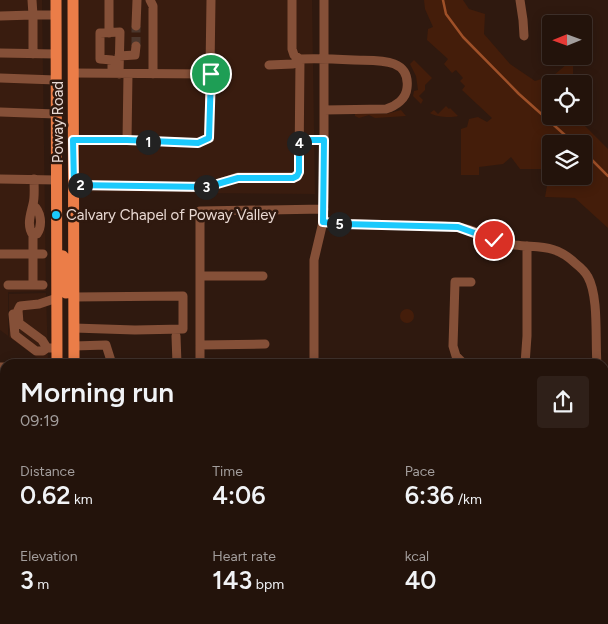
<!DOCTYPE html>
<style>
:root{--surface:#23130b;--page:#2f2019;--text:#f1f3f6;--muted:#a39e9d;--line:#40322c}
body{margin:0;font-family:Figtree,sans-serif;background:var(--page);color:var(--text);height:100vh;display:flex;flex-direction:column;font-size:19px;white-space:nowrap}
*{box-sizing:border-box;margin:0}
p{font-size:16px;color:var(--muted)}
.icon{flex:none;width:28px;height:28px;fill:none;stroke:currentColor;stroke-width:2;stroke-linecap:round;stroke-linejoin:round}
.map{position:relative;flex:1;overflow:hidden}
.drawer{position:absolute;left:0px;top:359px;width:609px;height:266px;display:flex;flex-direction:column;background:var(--surface);border-radius:15px 15px 0 0;box-shadow:0 2px 12px #0003,0 0 0 1px var(--line)}
.drawer>*{flex:none}
.needle{width:32px;rotate:269deg}
.buttons{position:absolute;left:542px;top:15px;display:grid;gap:10px}
.buttons a{display:grid;place-items:center;width:50px;height:50px;border-radius:5px;background:var(--surface);box-shadow:0 2px 12px #0003,0 0 0 1px var(--line);font-size:25px}
.pin{position:absolute;display:grid;place-items:center;width:42px;height:42px;color:#fff;margin:-21px;border:2px solid #fff;border-radius:50%;box-shadow:0 1px 5px #0007}
.km{position:absolute;width:25px;height:25px;margin:-12px;border-radius:50%;background:#222;color:#fff;font-size:14px;line-height:25px;text-align:center}
.round{display:grid;place-items:center;flex:none;width:52px;height:52px;border-radius:5px;background:var(--page)}
.headline{display:flex;align-items:center;justify-content:space-between;height:85px;padding:0 20px}
h1{font-size:28px;font-weight:600;line-height:38px}
.figures{display:grid;grid-template-columns:repeat(3,1fr);gap:8px;height:85px;padding:5px 20px}
.figures div{display:grid;align-content:center}
.figures b{font-size:25px;font-weight:600}
.figures small{font-size:14px;font-weight:400}
.figures p{font-size:14px}
.map>svg:first-child{display:block}
</style>
<div class="map">
<svg width="608" height="624" viewBox="0 0 608 624">
<rect width="100%" height="100%" fill="#2f190f"/>
<path fill="#391c0f" d="M0 0H42L46 291 8 292V336L0 330Z
M80 0H312L315 194 80 192Z
M46 293 48 360 44 363 9 337V294Z
M0 451H5V620H48V624H0Z
M327 620H578V624H328Z"/>
<path fill="#441d0a" fill-rule="evenodd" d="M424 0H463L469 9 485 14 484 34 510 64 535 81 554 75 567 64 573 66V84H551V116H575L608 149V228L575 198 545 197 547 186 550 180 547 176 546 169H520L511 157 503 164 479 167V175H461V129L467 127 469 119 478 117 487 122 492 118 462 90 465 86 460 81 463 78 456 70 452 73 444 64 448 59 427 40 428 29 433 27 425 9ZM551 144H584V176H551Z
M414 60 432 78 425 85V90L419 96 423 100 421 104 413 96 414 91 418 90 416 76 410 64Z
M446 106 449 109 450 108 458 116C451 118 436 117 430 113L434 110 438 114Z
M401 110 406 116 375 118 369 115 359 118 355 116V114H386Z
M400 316a7 7 0 1 1 14 0a7 7 0 1 1-14 0Z
M87 620H140L145 624H87Z
M415 620H572V624H415Z"/>
<g fill="none" stroke-linecap="round" stroke-linejoin="round">
<path stroke="#9f5028" stroke-width="2.5" d="M443 0 446 14 463 37 519 94 575 144
M584 152 608 176"/>
<path stroke="#4b362c" stroke-width="9" stroke-dasharray="9 4.5" stroke-linecap="butt" d="M136 46V26"/>
<path stroke="#855038" stroke-width="9" d="M150 0 153 6V74
M292 0V49L294 55 300 59C318 58 336 59 354 60 374 61 411 56 407 88 406 99 396 106 386 109L324 110
M520 0 523 20 524 36
M0 16 33 15 32 0
M136 26 137 0
M109 33V0
M0 53 56 54
M33 54V15H56
M119 56 135 55 136 46
M269 65 293 64 300 59
M73 73 211 74
M112 73V60L100 59V33L120 32 119 74
M0 78 56 80
M0 112 56 114
M73 140H127L198 143 209 138 211 0
M127 140 128 74
M299 140H324
M0 179 57 180
M74 185 207 187 238 177H295L298 174 299 168 300 59
M323 222C367 227 412 223 457 227 476 229 495 242 515 245 540 248 555 244 575 263 580 267 585 271 588 277 599 297 595 340 597 364
M33 235 37 234C43 225 41 211 33 205
M0 254H43
M200 276H263
M8 285H43
M33 285V235C26 226 31 213 33 204 35 197 34 187 34 179
M74 297 183 296V329L135 330 74 328
M13 314 15 335 36 351H43L47 348
M176 336 177 364
M200 345 265 344
M74 346 106 345 112 364
M57 348H47L42 340 19 323 18 310 20 306 39 304 57 298
M200 364V211L324 209
M314 364V260L323 222 324 199V0
M464 364 456 356 453 346 455 282H471
M525 364 527 336V246
M0 367H5
M0 448H5
M604 455H608
M0 502H5
M0 530H5
M0 586H5
M604 589H608
M0 605H5
M316 620V624
M159 624 187 622V620"/>
<path stroke="#eb7d48" stroke-width="11" d="M56 0 57 364
M73 0 74 364
M57 255 63 256 66 260V293
M57 620V624
M74 620V624"/>
</g>
<g fill="none" stroke-linecap="round" stroke-linejoin="round">
<defs>
<path id="route" d="M211 74 209 138 198 143 127 140H73L74 185 207 187 238 178H293L297 176 299 172V140H324L323 222 344 224 458 227 494 240"/>
</defs>
<use href="#route" stroke="#fff" stroke-width="10"/>
<use href="#route" stroke="#1bc9fc" stroke-width="6"/>
</g>
<circle fill="#1bc9fc" stroke="#2f190f" stroke-width="2" cx="56" cy="215" r="5"/>
<g text-anchor="middle" dominant-baseline="central" stroke-width="5" stroke-linejoin="round" paint-order="stroke">
<g font-size="15" fill="#e9d9d3" stroke="#2f190f">
<text transform="translate(58 122) rotate(-90)">Poway Road</text>
</g>
<g font-size="15" fill="#e9d9d3" stroke="#2f190f" text-anchor="start">
<text x="66" y="215">Calvary Chapel of Poway Valley</text>
</g>
</g>
</svg>
<div class="buttons">
<a><svg class="needle" viewBox="-14 -14 28 28"><path d="M0-13l5 13h-10z" fill="#e53935"/><path d="M0 13l5-13h-10z" fill="#a39e9d"/></svg></a>
<a><svg class="icon" aria-label="locate" viewBox="0 0 24 24"><circle cx="12" cy="12" r="6"/><path d="M12 2v4M12 18v4M2 12h4M18 12h4"/></svg></a>
<a><svg class="icon" aria-label="layers" viewBox="0 0 24 24"><path d="M12 4l9 5-9 5-9-5zM3 14l9 5 9-5"/></svg></a>
</div>
<div class="pin" style="left:211px;top:74px;background:#1e9e55"><svg class="icon" aria-label="arrive" viewBox="0 0 24 24"><path d="M6 21V4h12l-3 4 3 4H6"/></svg></div>
<div class="pin" style="left:494px;top:240px;background:#d93025"><svg class="icon" aria-label="check" viewBox="0 0 24 24"><path d="M5 12l5 5 9-10"/></svg></div>
<b class="km" style="left:148px;top:142px">1</b>
<b class="km" style="left:80px;top:185px">2</b>
<b class="km" style="left:206px;top:187px">3</b>
<b class="km" style="left:299px;top:143px">4</b>
<b class="km" style="left:339px;top:224px">5</b>
<section class="drawer">
<div class="headline"><div><h1>Morning run</h1><p>09:19</p></div><a class="round"><svg class="icon" aria-label="share" viewBox="0 0 24 24"><path d="M12 15V3M7 8l5-5 5 5M5 13v7h14v-7"/></svg></a></div>
<div class="figures">
<div><p>Distance</p><b>0.62<small> km</small></b></div>
<div><p>Time</p><b>4:06</b></div>
<div><p>Pace</p><b>6:36<small> /km</small></b></div>
</div>
<div class="figures">
<div><p>Elevation</p><b>3<small> m</small></b></div>
<div><p>Heart rate</p><b>143<small> bpm</small></b></div>
<div><p>kcal</p><b>40</b></div>
</div>
</section>
</div>
